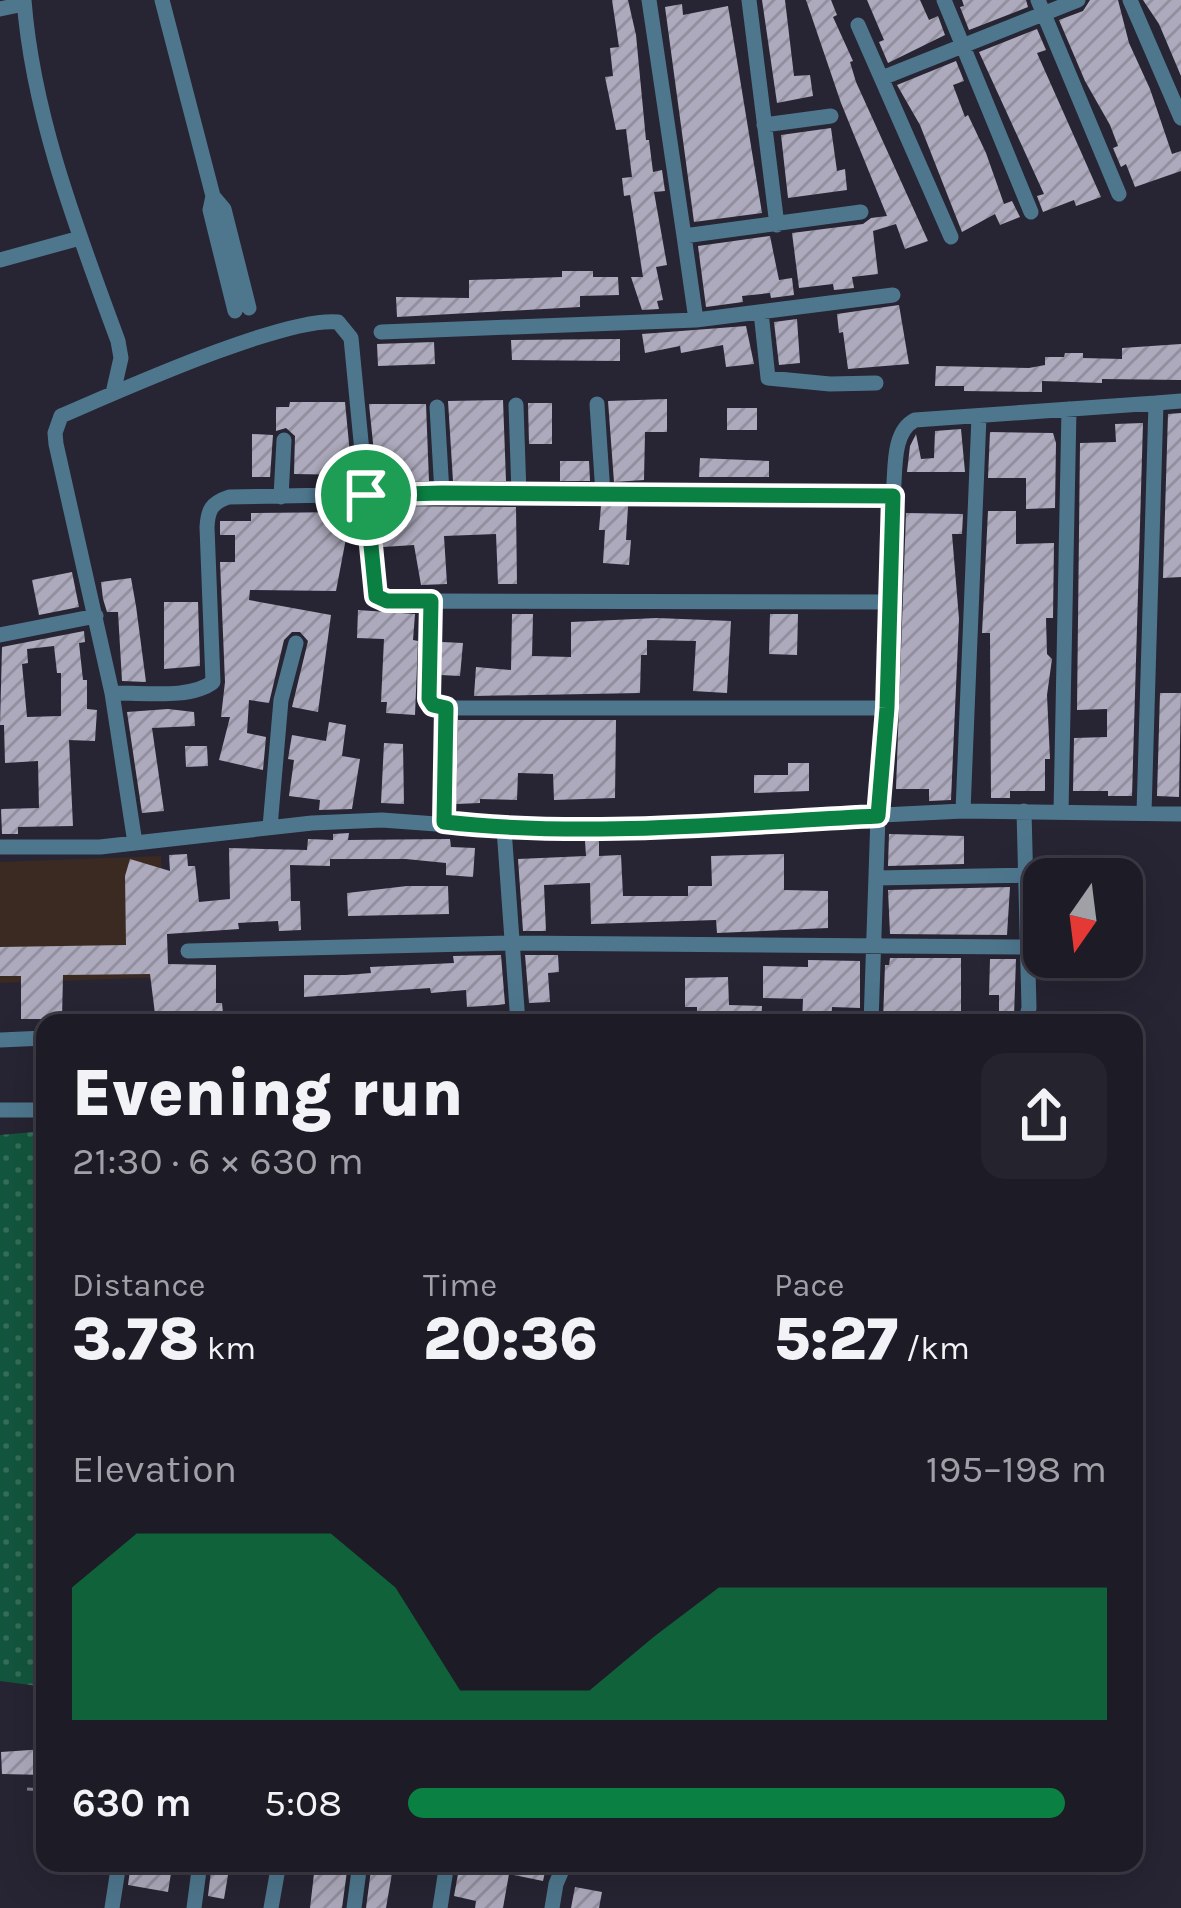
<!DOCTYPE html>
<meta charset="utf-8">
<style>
:root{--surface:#1d1b26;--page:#25242e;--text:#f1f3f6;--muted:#a0a1a7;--line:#3b3943;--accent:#0b8043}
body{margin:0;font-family:Karla,sans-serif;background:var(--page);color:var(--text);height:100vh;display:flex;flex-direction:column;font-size:45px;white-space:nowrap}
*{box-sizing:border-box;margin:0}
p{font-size:39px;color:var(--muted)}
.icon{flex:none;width:66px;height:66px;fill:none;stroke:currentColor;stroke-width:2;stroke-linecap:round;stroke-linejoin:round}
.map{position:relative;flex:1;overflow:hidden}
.details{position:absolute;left:36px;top:1014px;width:1107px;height:858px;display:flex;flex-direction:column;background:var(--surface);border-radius:24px;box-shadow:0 12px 48px #0002,0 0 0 3px var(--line)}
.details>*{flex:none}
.needle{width:78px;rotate:194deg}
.controls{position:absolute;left:1023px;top:858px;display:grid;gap:24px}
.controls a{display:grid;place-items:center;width:120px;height:120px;border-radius:24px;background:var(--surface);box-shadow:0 12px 48px #0002,0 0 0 3px var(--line);font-size:60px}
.pin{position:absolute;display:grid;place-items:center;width:102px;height:102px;color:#fff;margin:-51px;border:6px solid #fff;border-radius:50%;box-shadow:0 3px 12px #0007}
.round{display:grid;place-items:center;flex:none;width:126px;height:126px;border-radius:24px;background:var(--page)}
.summary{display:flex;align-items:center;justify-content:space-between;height:204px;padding:0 36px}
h1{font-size:66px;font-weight:800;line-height:90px}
.figures{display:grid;grid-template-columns:repeat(3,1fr);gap:18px;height:204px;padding:12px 36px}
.figures div{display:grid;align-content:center}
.figures b{font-size:60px;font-weight:800}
.figures small{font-size:33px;font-weight:400}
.figures p{font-size:33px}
.chart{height:336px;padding:24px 36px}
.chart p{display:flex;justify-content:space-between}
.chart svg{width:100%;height:216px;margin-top:12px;fill:var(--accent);opacity:.7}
ul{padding:0 36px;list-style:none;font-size:39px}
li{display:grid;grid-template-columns:192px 144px 1fr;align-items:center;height:90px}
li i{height:30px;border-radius:15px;background:var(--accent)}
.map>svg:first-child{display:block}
</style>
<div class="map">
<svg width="1181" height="1908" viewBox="0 0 1181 1908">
<defs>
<pattern id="grass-dots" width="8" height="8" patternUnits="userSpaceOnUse" patternTransform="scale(3)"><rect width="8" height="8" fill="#13563e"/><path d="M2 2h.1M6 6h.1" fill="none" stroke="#356e5a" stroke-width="1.8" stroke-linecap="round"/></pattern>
<pattern id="building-hatch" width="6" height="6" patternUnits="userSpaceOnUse" patternTransform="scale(3)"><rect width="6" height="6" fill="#adaabd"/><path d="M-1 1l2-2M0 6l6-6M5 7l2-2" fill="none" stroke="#92909f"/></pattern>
</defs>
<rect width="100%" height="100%" fill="#272433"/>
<path fill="#3b2a21" d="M161 856 167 977 0 983V862Z"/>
<path fill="url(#grass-dots)" d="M45 1131V1687L0 1681V1135Z"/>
<path fill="url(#building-hatch)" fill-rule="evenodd" d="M612 0H628L636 35 646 140H649L653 172 662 170 665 191 654 192 667 265 656 267 663 300 657 301 659 309 642 310 631 277H643L630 195 624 196 622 178 632 177 626 129 616 130 605 77 613 76 610 48 619 47Z
M762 0H785L794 76 810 75 813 96 777 103Z
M806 0H831L837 15 833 17 853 61 850 62 856 82 928 241 905 249 896 224 873 231 878 274 852 277 854 288 834 290 833 284 799 288 792 233 863 224 871 218 887 216 841 103Z
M867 0H920L929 20 938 16 945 35 888 63 879 42 884 40Z
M962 0H1026L1028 7 969 30 960 7 964 6Z
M1090 0H1118L1129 43 1150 89 1172 154 1181 151V171L1135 187 1126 164 1121 167 1113 148 1118 146 1110 125 1085 81 1059 20 1083 11Z
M1143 0H1181V76L1159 24Z
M682 4 683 15 728 6 762 213 694 222 665 7Z
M1037 29 1046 50 1037 53 1101 197 1076 206 1074 200 1043 212 1037 196 1044 194 979 52Z
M956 61 964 81 953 85 965 117 968 115 986 153 1004 204 1012 201 1020 217 1000 225 995 214 962 232 920 125 897 85Z
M831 128 837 171 845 169 847 190 788 198 781 135Z
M770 236 779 280 792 278 794 295 771 298 770 293 742 296 743 302 706 307 698 246Z
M562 271H593V277H618L619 295 580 296V307L397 317 396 297 469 298V280L562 277Z
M899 305 909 364 848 369 843 332 839 333 837 314Z
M797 319 800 363 779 365 774 322Z
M746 326 754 364 726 367 723 345 681 353 680 346 645 353 642 334Z
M620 339V361L512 360 511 340Z
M434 342 435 364 378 366 377 344Z
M1181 344V380L1102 379V383L1042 381V392L964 391V386H935L936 366 1029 368 1045 365V357H1064L1065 353H1083V358L1122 359V348Z
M667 399V432H645L644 480 614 482 608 401Z
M503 400 506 481H453L448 401Z
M290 402H345L352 475 294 474 295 436 286 428 276 431V407H289Z
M528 403H552V444H529Z
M369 404H426L429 481 377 482Z
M727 408H757V430H727Z
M1181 413V577L1163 578 1168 414Z
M1143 423 1132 796H1108V791H1073L1074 738 1107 737V709L1077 710 1080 443 1116 442 1115 424Z
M961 429 965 472H907L910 446 916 434 921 459 934 458 935 431Z
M990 432 1053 433 1056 443 1055 508 1026 509V478H988Z
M252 434 273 435 270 477H252Z
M700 458 769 461V477H699Z
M560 461H589L590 481H560Z
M379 506 516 507 517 584H498L496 534 444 536 447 584 421 585 414 545 383 547Z
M601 506H628L626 540H631L629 565 603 563 605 530H599Z
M988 511H1016V544L1054 543 1053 618H1046L1047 654 1052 659 1047 695 1050 759H1045V791H1010V798H991L990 633H982Z
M351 512 336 591 250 590 249 600 331 615 318 712 292 707 308 641 300 632H292L284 640 269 703 249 700 247 733 266 737 263 770 219 760 230 717H221L225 682 220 562H235V535H220V521H251V513Z
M906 513 963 514 962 534H952L959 619 951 800 929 801V789H896Z
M72 572 79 607 39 615 32 580Z
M131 578 136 606 146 682 122 681 118 612H107L103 599 101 582Z
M164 602H198L200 666 164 669Z
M358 610 415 614 413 640 418 641 415 715 386 713 387 702H381L384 639 357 638Z
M512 614H533L532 656 571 657V622L657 618 731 621 727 693 693 691 696 641 647 640V655H641L640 693 474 696 476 667 511 670Z
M770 614H798L797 655 769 654Z
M84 631 85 642 79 643 83 680H87V709L97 710 95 741 69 740 73 826 18 827V834H2L1 809 39 808 38 761 5 763 4 725H0L2 647ZM54 646 57 673H61V716L27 717 22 664 28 663 27 649Z
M442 642 463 643 460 676 441 675Z
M1160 693H1181L1179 797 1157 796Z
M168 709 194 712 195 726 152 728 164 811 142 813 127 712Z
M458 720H616L615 798 554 800 553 774 518 773 517 800 480 799V803L456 804Z
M329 722 346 725 342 756 360 759 352 809 319 810 320 800 289 796 294 760 288 759 292 735 326 741Z
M384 743 403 744 404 804 381 803Z
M185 746H207L208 766 186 767Z
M788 763H809V791L754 793V775H788Z
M349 833 348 840 450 839 451 847 475 848 473 877 446 875V863L406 859H330V866L290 865 291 901H300L301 930 279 931 278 921 238 923 239 929 167 934 168 964 216 965V1003H222L224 1023H196V1018L156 1022 150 974 63 975 62 1019H21V976H0V947L126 945 125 876 130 859 170 871 169 855 187 854 188 866H195L199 902 230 899 229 848 307 850 308 839 333 840V834Z
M889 834 964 836V864L888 866Z
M585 841H599V856L621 855 623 896H688V886H712L711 856 784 854V890L828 891V928L717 933 716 920 591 924 590 883 544 885 546 931H523L518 859 586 856Z
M407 886H448L449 914 348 916 347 893Z
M1010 887 1007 935 890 934 888 890Z
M501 955 505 1004 498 1005 467 1007 466 990 431 993 430 988 304 997V975H346L371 973 370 967 454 963 453 956Z
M525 955H558L559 972 548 973 550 1002 529 1003Z
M890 958H961V1023H941V1019L883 1021 885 965H889Z
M990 959H1016L1014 1016H999V995H989Z
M808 960 860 961V1008L832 1007 831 1023H802L803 999 763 998V966L808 967Z
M728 977 729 1005 762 1006 761 1023H697V1007H685V978Z
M45 1749V1775L2 1774 1 1752Z
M131 1863 172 1867 168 1892 128 1885Z
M212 1863H230L224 1899 208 1896Z
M460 1863H547L543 1881 509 1874 503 1908H475L476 1901 454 1896Z
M315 1865 347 1871 342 1908H310Z
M371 1870 392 1873 386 1908H366Z
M575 1887 602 1892 599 1908H571Z"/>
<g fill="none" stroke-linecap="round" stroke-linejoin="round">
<path stroke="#807e8b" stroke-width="3" stroke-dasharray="9 6" stroke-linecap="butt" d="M27 1789 45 1790"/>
<path stroke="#4e778e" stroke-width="15" d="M24 0C33 117 78 232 118 341L121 358 113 393
M162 0 213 196 224 209 249 308
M649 0 684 236 861 212
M749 0 777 225
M944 0 1031 212
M1038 0 1119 194
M1130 0 1181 118
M0 9 24 4
M858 25 951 237
M882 78 1078 0
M764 125 831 116
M213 196 210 210 235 311
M684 236 696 320
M0 260 80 238
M761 312 768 378 830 384 876 383
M381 332 696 320 893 295
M1156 403 1181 401
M597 404 603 494
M516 405 519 494
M437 407 442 493
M893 496C896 472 891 432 915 420L1156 403 1144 813
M281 497 284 440
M431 601 892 602
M0 635 96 616
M112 693C141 692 190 700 213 682L207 527C208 510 211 503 229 497L442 493 893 496 892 602 878 816 871 1023
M446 708H887
M963 811 979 416
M1024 811 1029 1008 1025 1023
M1061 812 1069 409
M270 827 281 700 296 643
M504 829 518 1023
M135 843 112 693 56 444 55 433 61 416C117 392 285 316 338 322L351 338 376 596 387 601H431L429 699 433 705 446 708 444 822
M0 847H100L312 823 382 820 504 829H605L963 811 1181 814
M877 878 1026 875
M188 951 511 943 1027 947
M0 1040 45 1038
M0 1110H45
M112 1908 119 1863
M194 1908 200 1863
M271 1908 279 1863
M354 1908 360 1863
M440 1908 447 1863
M552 1908 556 1884 565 1863"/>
</g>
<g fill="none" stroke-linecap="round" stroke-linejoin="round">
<defs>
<path id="route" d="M442 493 893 496 887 708 878 816C734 823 587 838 444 822L446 708 433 705 429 699 431 601H387L376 596 366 495Z"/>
</defs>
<use href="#route" stroke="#fff" stroke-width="24"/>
<use href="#route" stroke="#0b8043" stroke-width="15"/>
</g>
</svg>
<div class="controls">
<a><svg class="needle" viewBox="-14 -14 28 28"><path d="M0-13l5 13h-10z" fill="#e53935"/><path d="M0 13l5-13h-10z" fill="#a0a1a7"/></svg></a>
</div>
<div class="pin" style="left:366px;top:495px;background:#1e9e55"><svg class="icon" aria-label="arrive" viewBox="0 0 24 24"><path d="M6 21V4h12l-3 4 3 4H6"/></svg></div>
<section class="details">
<div class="summary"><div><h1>Evening run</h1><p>21:30 · 6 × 630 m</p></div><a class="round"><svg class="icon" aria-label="share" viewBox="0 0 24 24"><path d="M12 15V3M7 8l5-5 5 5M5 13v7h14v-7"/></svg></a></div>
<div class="figures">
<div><p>Distance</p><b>3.78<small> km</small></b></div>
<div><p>Time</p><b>20:36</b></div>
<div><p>Pace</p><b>5:27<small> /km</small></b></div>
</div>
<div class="chart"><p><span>Elevation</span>195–198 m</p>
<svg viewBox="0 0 160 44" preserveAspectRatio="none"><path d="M0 44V17L10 6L20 6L30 6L40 6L50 17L60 38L70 38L80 38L90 27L100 17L110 17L120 17L130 17L140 17L150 17L160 17V44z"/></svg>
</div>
<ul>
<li><b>630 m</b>5:08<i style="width:94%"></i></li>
</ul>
</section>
</div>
